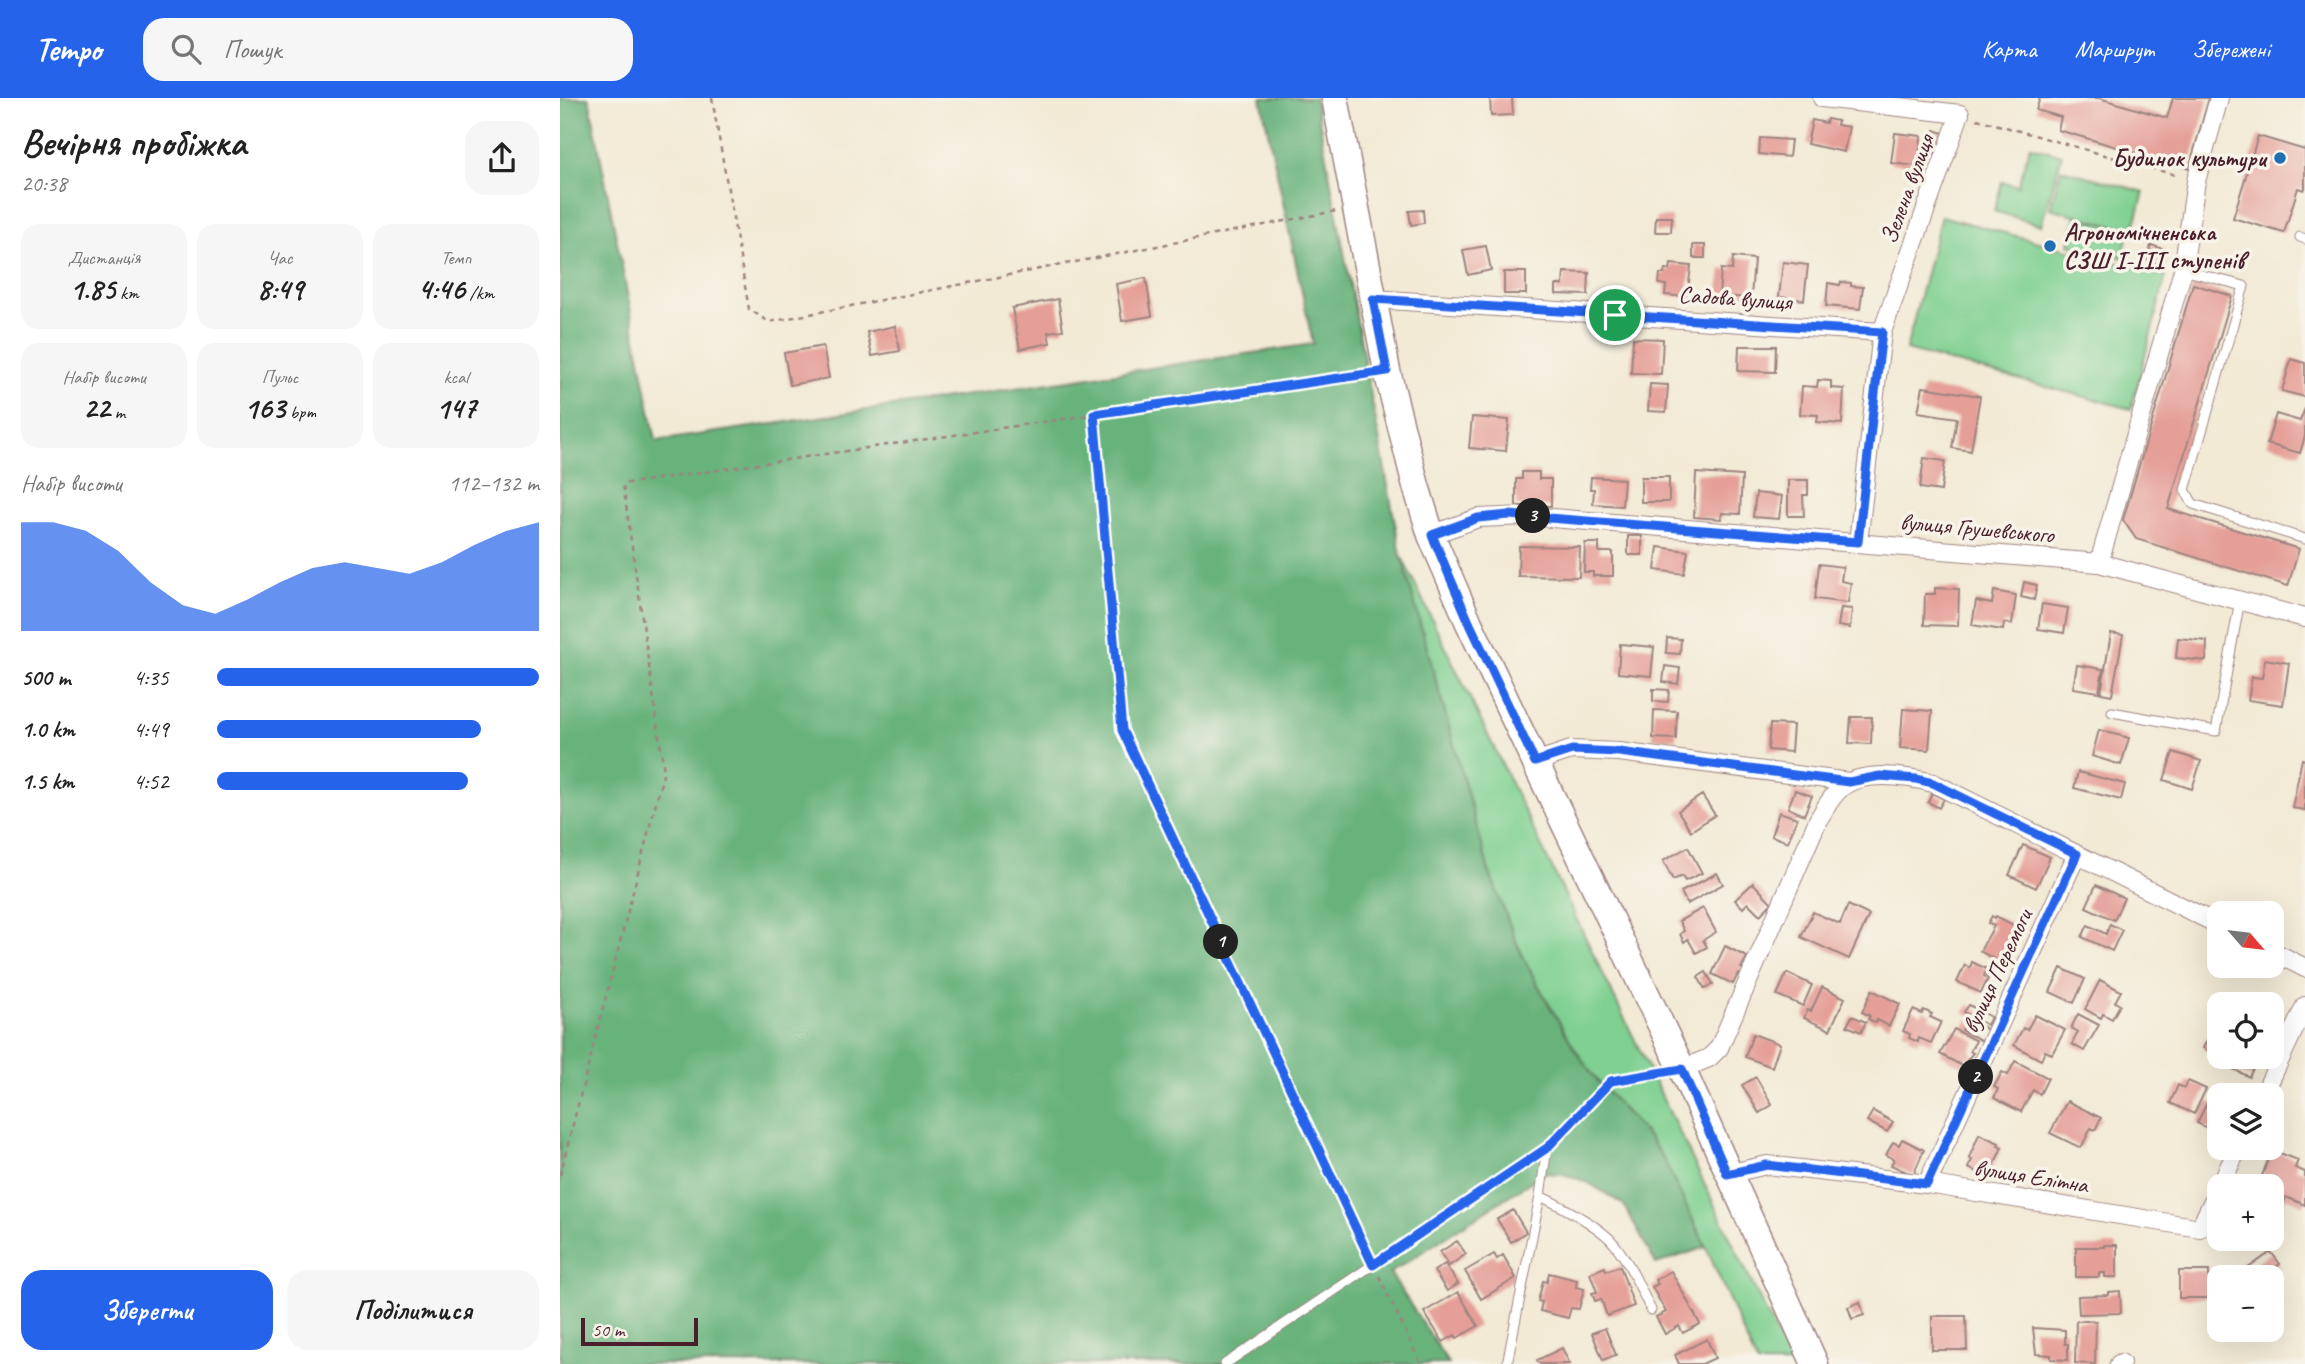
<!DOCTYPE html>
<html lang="uk">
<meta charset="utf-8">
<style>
:root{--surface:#fff;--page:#f6f6f6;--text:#222;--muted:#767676;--accent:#2563eb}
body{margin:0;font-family:Caveat,sans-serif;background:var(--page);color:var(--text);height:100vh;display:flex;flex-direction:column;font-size:26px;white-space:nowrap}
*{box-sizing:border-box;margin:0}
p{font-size:23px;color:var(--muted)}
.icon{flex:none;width:38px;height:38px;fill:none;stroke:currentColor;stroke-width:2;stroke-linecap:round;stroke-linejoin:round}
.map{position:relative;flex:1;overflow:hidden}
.panel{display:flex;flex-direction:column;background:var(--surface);width:560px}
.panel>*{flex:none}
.needle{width:46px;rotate:118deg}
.fabs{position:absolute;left:1647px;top:803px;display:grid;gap:14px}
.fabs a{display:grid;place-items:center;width:77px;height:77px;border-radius:14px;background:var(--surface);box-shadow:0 7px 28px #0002;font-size:35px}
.scale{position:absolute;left:21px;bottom:18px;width:117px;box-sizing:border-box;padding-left:7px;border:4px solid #4a1f2b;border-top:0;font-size:19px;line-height:24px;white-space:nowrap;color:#4a1f2b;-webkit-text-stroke:5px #f7f3e8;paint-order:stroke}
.pin{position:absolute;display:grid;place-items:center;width:60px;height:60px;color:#fff;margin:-30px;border:4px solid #fff;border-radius:50%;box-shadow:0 2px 7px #0007}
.km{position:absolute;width:35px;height:35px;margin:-18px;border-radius:50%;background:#222;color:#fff;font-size:19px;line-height:35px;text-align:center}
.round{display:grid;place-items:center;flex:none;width:74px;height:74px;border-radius:21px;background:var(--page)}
.headline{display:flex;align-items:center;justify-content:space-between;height:119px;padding:0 21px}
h1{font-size:38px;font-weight:600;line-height:52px}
.stats{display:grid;grid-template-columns:repeat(3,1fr);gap:10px;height:119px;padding:7px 21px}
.stats div{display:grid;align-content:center;border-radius:18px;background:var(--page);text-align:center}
.stats b{font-size:30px;font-weight:600}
.stats small{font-size:19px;font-weight:400}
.stats p{font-size:19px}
.chart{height:196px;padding:14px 21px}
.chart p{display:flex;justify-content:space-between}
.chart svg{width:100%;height:126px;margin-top:7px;fill:var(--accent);opacity:.7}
.primary-button{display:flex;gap:14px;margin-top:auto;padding:14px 21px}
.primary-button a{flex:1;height:80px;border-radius:21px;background:var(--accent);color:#fff;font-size:28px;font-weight:600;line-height:80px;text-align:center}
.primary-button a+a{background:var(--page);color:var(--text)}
ul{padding:0 21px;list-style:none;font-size:23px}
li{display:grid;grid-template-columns:112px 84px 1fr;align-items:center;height:52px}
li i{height:18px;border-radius:9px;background:var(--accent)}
header{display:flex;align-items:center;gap:42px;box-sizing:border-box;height:98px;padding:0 35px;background:var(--accent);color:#fff}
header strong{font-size:33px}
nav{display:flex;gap:38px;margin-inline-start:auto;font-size:24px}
.search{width:490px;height:63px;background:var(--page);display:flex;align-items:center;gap:18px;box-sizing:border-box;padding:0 24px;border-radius:21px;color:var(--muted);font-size:26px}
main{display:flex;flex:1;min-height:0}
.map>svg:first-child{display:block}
</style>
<header>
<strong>Tempo</strong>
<div class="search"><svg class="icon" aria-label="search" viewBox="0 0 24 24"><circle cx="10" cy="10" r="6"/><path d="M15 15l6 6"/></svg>Пошук</div>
<nav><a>Карта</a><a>Маршрут</a><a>Збережені</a></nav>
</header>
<main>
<section class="panel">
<div class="headline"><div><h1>Вечірня пробіжка</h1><p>20:38</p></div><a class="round"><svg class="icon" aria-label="share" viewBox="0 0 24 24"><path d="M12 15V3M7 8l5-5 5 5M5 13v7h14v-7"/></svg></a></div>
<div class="stats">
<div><p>Дистанція</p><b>1.85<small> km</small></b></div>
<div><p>Час</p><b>8:49</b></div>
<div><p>Темп</p><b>4:46<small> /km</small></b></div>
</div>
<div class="stats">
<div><p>Набір висоти</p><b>22<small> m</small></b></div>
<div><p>Пульс</p><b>163<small> bpm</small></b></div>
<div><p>kcal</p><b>147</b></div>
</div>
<div class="chart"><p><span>Набір висоти</span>112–132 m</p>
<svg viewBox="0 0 160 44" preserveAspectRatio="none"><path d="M0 44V6L10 6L20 9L30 16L40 27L50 35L60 38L70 33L80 27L90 22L100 20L110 22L120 24L130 20L140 14L150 9L160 6V44z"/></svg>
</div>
<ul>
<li><b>500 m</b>4:35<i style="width:100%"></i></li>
<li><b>1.0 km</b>4:49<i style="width:82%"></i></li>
<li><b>1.5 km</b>4:52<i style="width:78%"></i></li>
</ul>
<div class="primary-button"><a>Зберегти</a><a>Поділитися</a></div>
</section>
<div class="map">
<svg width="1745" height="1266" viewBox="0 0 1745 1266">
<rect width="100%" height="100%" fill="#f7f3e8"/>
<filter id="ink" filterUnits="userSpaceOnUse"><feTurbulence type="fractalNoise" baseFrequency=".0143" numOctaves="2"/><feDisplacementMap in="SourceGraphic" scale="14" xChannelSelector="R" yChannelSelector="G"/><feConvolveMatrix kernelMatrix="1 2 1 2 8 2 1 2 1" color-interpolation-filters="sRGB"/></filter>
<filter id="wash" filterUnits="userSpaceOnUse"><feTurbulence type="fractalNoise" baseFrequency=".00686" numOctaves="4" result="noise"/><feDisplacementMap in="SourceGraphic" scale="28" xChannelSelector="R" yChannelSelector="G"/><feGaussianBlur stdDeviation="1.57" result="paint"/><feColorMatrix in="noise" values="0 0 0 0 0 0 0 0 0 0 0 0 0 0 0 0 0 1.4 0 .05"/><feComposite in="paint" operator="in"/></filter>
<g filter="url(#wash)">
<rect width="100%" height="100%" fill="#f2ead5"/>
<path fill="#7fd092" stroke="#64785e" stroke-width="2" d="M1470 48 1502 57 1481 127 1434 113 1442 84 1458 88Z
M1501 71 1584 94 1573 133H1569L1562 160 1509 146 1516 119 1564 131 1490 110Z
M1381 118 1606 178 1571 311 1346 252Z
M841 457 1231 1266H1197L1146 1149 1103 1060 1088 1039 1034 979 1013 948 975 882 957 846 929 773Z"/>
<path fill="#67b27c" stroke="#586854" stroke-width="2" d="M0 0H29L96 343 753 246 701 0H755L841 457 929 773 957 846 975 882 1013 948 1034 979 1088 1039 1103 1060 1146 1149 1096 1166 1064 1107 1027 1084 1003 1076 984 1075 830 1175 889 1266H0Z"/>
<g id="blocks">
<path fill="#e59f98" d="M930 0H952L953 17 931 18Z
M1480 0H1539L1607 20 1613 0H1649L1629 70 1498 32 1501 19 1476 12Z
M1267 21 1278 23 1277 27 1289 29 1284 54 1247 46 1252 22 1266 25Z
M1375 32 1386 36 1379 56 1368 52Z
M1335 35 1361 38 1360 52H1368L1366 69 1331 65Z
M1698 38 1745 52V90L1744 92 1738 90 1724 135 1673 120Z
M1200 40 1231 42 1229 59 1199 56Z
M863 112 864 125 851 127 849 113Z
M1096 119H1112L1111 134H1095Z
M1133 147H1145V160H1133Z
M1591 147 1606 152 1602 167 1586 162Z
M926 148 931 172 908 177 903 152Z
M1173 159 1194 161 1191 200 1159 198 1161 171 1172 172Z
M1223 164 1248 167 1244 202 1219 199Z
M1111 166 1131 168 1128 193H1126V199L1105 197 1106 187 1099 186 1100 176H1104L1105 171 1110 172Z
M944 174H966V196H944Z
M1004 174 1029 175 1028 197 996 196V187H1003Z
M586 180 592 218 562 223 556 186Z
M1281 184 1291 185V188L1303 189 1300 211 1266 208 1268 185 1280 187Z
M1633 186 1672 198 1608 411 1739 451 1728 488 1576 441 1563 422Z
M498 201 503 232 488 234 490 245 460 251 452 210Z
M335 228 340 253 312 258 307 234Z
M1073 240 1103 241 1101 276 1071 275Z
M263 248 269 280 230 287 224 255Z
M1179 248H1216L1215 274 1178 273Z
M1731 261 1745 265V299L1722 293Z
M1258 282 1271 283V290L1284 291 1282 326 1257 324 1258 317 1240 316 1242 288 1257 289Z
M1090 286 1108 287 1106 314 1088 313Z
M1363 289 1420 298 1411 353 1392 350 1397 320 1358 314Z
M1745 310V338L1740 355 1707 346 1716 316 1740 323Z
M912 319 949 322 946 353 909 350Z
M1364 360 1385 363 1381 393 1360 390Z
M962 374H979V381H991V408H956V381H962Z
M1136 375 1182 378 1180 416 1162 415 1161 421 1134 419Z
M1031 379 1064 381 1062 408 1033 406 1034 391H1030Z
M1081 379H1109V404H1081Z
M1228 382H1248V397H1243L1244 418H1228Z
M1196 395 1222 398 1219 421 1193 419Z
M1068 438H1082V457H1068Z
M1025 445H1039V454H1053V478H1033V474H1024Z
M959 448 1020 449 1019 479 958 478Z
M1098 449 1128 453 1124 476 1095 472Z
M1259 466 1283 469 1281 483 1291 485 1288 505 1255 501Z
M1464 484 1477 487 1474 502 1461 499Z
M1375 490 1399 491 1398 528 1364 527 1365 496H1375Z
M1434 493 1456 497 1452 526 1444 525 1443 532 1412 527 1416 503 1432 506Z
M1482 506 1508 510 1504 535 1478 531Z
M1281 510 1292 511 1290 530 1278 528Z
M1551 535 1563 537 1552 597 1541 595Z
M1107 540 1121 541 1120 556 1106 555Z
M1618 540 1647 543 1646 563 1616 560Z
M1060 546 1094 549 1091 578 1058 575Z
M1705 561 1729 565 1723 607 1688 602 1692 579 1702 580Z
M1517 567 1543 571 1539 594 1513 590Z
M1105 568 1120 570 1118 586 1103 584Z
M1093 591 1109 592 1108 604 1093 603Z
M1343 611 1372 613 1369 652 1340 650Z
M1094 612 1117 613 1116 641 1093 640Z
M1291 619H1312L1311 646 1289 645Z
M1210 626 1233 627 1231 654 1208 652Z
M1539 632 1569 640 1561 667 1532 658Z
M1613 654 1641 663 1632 691 1604 682Z
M1742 661 1745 662V712L1732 710Z
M1518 674 1565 686 1561 702 1514 690Z
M1235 692 1252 698 1244 717 1228 710Z
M1372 695 1384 701 1379 710 1368 704Z
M1142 697 1155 717 1131 733 1118 713Z
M1219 714 1237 720 1228 744 1211 738Z
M1463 747 1490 759 1476 790 1449 777Z
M1128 749 1142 775 1125 783 1122 778 1113 782 1103 763Z
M1157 775 1163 786 1127 806 1121 794Z
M1193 785 1212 805 1200 817 1188 805 1183 810 1175 802Z
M1536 787 1564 800 1554 822 1526 809Z
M1288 807 1309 817 1289 861 1241 839 1253 814 1280 826Z
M1143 810 1156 834 1143 842 1147 849 1136 855 1128 841 1124 844 1120 836 1124 833 1119 823Z
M1432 818 1435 820 1436 818 1463 832 1452 853 1454 854 1447 868 1420 853 1434 828 1428 825Z
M1550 826 1562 832 1552 853 1522 839 1528 827 1546 836Z
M1165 848 1187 859 1181 870 1186 872 1183 878 1178 876 1173 886 1152 876Z
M1412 864 1427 871 1424 878 1428 881 1421 895 1397 884 1405 867 1410 870Z
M1501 870 1525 881 1514 905 1490 894Z
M1146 874 1153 886 1145 891 1138 879Z
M1227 875 1252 887 1243 908 1217 897Z
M1540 882 1561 893 1555 904 1560 907 1552 921 1543 916 1541 920 1525 911Z
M1262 889 1285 900 1270 932 1244 920 1247 912 1251 913Z
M1312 892 1340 906 1329 928 1317 922 1316 925 1308 921 1310 918 1302 914Z
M1409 907 1431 919 1427 927 1404 914Z
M1353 912 1362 916 1364 912 1372 916 1370 919 1381 924 1371 945 1359 940 1358 944 1349 940 1350 936 1343 933Z
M1518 916 1539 927 1524 953 1512 946 1518 934 1511 930Z
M1475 917 1505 932 1492 956 1485 953 1481 962 1454 947 1463 930 1467 932Z
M1292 918 1306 924 1301 934 1287 928Z
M1408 921 1428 932 1422 943 1402 932Z
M1657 922 1659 923V959L1643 950Z
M1394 931 1416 943 1410 953 1413 955 1402 968 1380 956Z
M1193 936 1220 946 1212 969 1185 959Z
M1669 959H1699L1689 979 1665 967Z
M1455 963 1488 980 1480 996 1473 992 1461 1014 1434 1000 1438 991 1434 989 1442 974 1448 977Z
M1196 979 1212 1007 1199 1015 1182 987Z
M1628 983 1646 991 1634 1016 1610 1005 1618 987 1624 990Z
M1507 1003 1541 1020 1535 1032 1531 1030 1521 1050 1490 1035Z
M1648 1003 1659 1008V1036L1637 1025Z
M1313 1013 1333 1024 1327 1034 1307 1023Z
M1419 1036 1439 1045 1438 1047 1442 1049 1432 1072 1427 1070 1424 1077 1408 1070 1412 1062 1409 1060Z
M1342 1041 1364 1052 1353 1077 1331 1067 1334 1061 1326 1057 1333 1044 1339 1047Z
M1712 1052 1738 1062 1735 1070 1745 1074V1107L1726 1099 1714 1129 1712 1128V1088H1698Z
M953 1112 966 1134 951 1144 937 1121Z
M897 1143 906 1156 889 1168 880 1154Z
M1544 1147H1557V1179H1545V1175H1539V1179H1516V1149H1544Z
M1711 1154 1720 1166 1701 1180H1674Z
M934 1156 937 1161 943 1157 956 1180 921 1201 905 1173Z
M885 1166 898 1186 887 1193 874 1173Z
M1060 1168 1074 1208 1047 1218 1041 1201 1035 1203 1032 1195 1037 1194 1030 1175 1045 1169 1046 1173Z
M1111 1173 1140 1226 1123 1235 1119 1228 1105 1236 1096 1219 1106 1214 1092 1189 1098 1186 1095 1182Z
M1619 1173H1649V1200H1619Z
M989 1175 1017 1182 1016 1189 1024 1191 1019 1211 1011 1210 1008 1220 980 1213 982 1204 978 1203 983 1183 987 1184Z
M1560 1193 1561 1215 1519 1216 1518 1198 1549 1197V1194Z
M898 1194 918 1228 897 1240 895 1237 883 1244 864 1214Z
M1300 1204 1304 1217 1292 1221 1288 1209Z
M1372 1218H1406L1407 1252H1372Z
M1516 1223H1536L1535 1266 1515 1265Z
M1045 1230 1056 1257 1043 1262 1032 1235Z
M1473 1230 1505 1232V1246H1508V1262L1491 1261V1257L1476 1256Z
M1147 1241 1155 1260 1142 1266H1119L1115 1257Z
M1002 1250 1010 1266H980L977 1262Z"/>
</g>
</g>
<g filter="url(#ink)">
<use href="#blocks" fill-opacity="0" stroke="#9e8480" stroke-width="2"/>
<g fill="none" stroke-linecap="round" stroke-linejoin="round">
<defs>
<path id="lane" d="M1740 139 1745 141
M1623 172 1684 188 1625 392 1633 406 1745 441
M1552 614 1656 633 1680 502
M980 1098C1002 1108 1033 1125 1050 1141 1068 1160 1079 1188 1091 1212
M665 1266 987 1050
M947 1266 980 1098 987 1050 1051 983 1120 971"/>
<path id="street" d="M1262 0 1400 16 1322 234
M813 201 1322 234 1298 445
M871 437 918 420 968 418 1539 465 1745 520
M1539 465 1623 172 1636 83 1659 0
M975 664 1011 652 1059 654 1289 684
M1712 853 1745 870
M1122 971 1149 960 1159 950 1258 722C1265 711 1271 698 1281 690 1302 672 1347 678 1373 685L1659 827
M1703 998 1745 908
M1167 1076 1207 1067 1367 1086 1640 1130 1659 1090
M1367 1086 1517 756
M1660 1088 1678 1050
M1559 1266 1561 1265"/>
<path id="secondary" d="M775 0 827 273 856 388 871 437 909 525 975 664 1122 971 1255 1266"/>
</defs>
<use href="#lane" stroke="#9e8480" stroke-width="11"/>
<use href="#street" stroke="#9e8480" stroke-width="20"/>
<use href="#secondary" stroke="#9e8480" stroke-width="29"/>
<path stroke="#9e8480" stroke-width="2.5" stroke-dasharray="5 5" stroke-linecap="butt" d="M152 0 189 211 209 224 776 113
M1417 21 1619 78
M534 316 562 632 808 1156
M0 1077 104 673 63 386 807 276
M819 1178 861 1266"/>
<use href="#lane" stroke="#fff" stroke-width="9"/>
<use href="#street" stroke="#fff" stroke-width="18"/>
<use href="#secondary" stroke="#fff" stroke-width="26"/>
</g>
</g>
<g fill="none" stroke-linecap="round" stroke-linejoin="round" filter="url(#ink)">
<defs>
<path id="route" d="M813 201 1322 234 1298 444 949 417 918 420 872 437 909 524 975 664 1012 652 1059 654 1289 684 1320 678 1356 681 1373 685 1517 756 1367 1086 1207 1067 1167 1076 1122 971 1051 983 987 1050 813 1167 562 632 534 316 827 273Z"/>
</defs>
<use href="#route" stroke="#fff" stroke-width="14"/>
<use href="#route" stroke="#2563eb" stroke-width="9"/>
</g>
<g fill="#1f6fb2" stroke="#f7f3e8" stroke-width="2.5">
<circle cx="1720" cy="60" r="7"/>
<circle cx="1490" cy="148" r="7"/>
</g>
<g text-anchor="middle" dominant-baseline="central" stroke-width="7" stroke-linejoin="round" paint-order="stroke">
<g font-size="24" font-weight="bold" fill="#4a1f2b" stroke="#f7f3e8" text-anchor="end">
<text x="1706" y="60">Будинок культури</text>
<text x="1504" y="134" text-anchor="start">Агрономічненська<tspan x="1504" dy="28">СЗШ І-ІІІ ступенів</tspan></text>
</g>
<g font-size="24" fill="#4a1f2b" stroke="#f7f3e8">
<text transform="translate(1347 91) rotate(-70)">Зелена вулиця</text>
<text transform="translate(1175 200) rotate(4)">Садова вулиця</text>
<text transform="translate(1417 430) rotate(5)">вулиця Грушевського</text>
<text transform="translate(1437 873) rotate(-65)">вулиця Перемоги</text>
<text transform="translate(1471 1078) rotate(9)">вулиця Елітна</text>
</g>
</g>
</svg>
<div class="fabs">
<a><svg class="needle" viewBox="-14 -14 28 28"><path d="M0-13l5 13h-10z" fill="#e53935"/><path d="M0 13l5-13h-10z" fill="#767676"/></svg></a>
<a><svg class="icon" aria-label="locate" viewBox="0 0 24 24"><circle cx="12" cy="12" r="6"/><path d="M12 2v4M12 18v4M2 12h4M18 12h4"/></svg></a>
<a><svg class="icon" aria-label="layers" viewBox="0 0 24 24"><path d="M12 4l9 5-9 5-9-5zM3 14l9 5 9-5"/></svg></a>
<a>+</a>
<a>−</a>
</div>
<div class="scale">50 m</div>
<div class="pin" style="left:1055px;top:217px;background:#1e9e55"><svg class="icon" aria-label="arrive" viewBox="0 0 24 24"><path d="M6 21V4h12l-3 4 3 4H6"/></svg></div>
<b class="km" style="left:661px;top:844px">1</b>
<b class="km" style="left:1416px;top:979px">2</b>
<b class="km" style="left:973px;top:418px">3</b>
</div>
</main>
